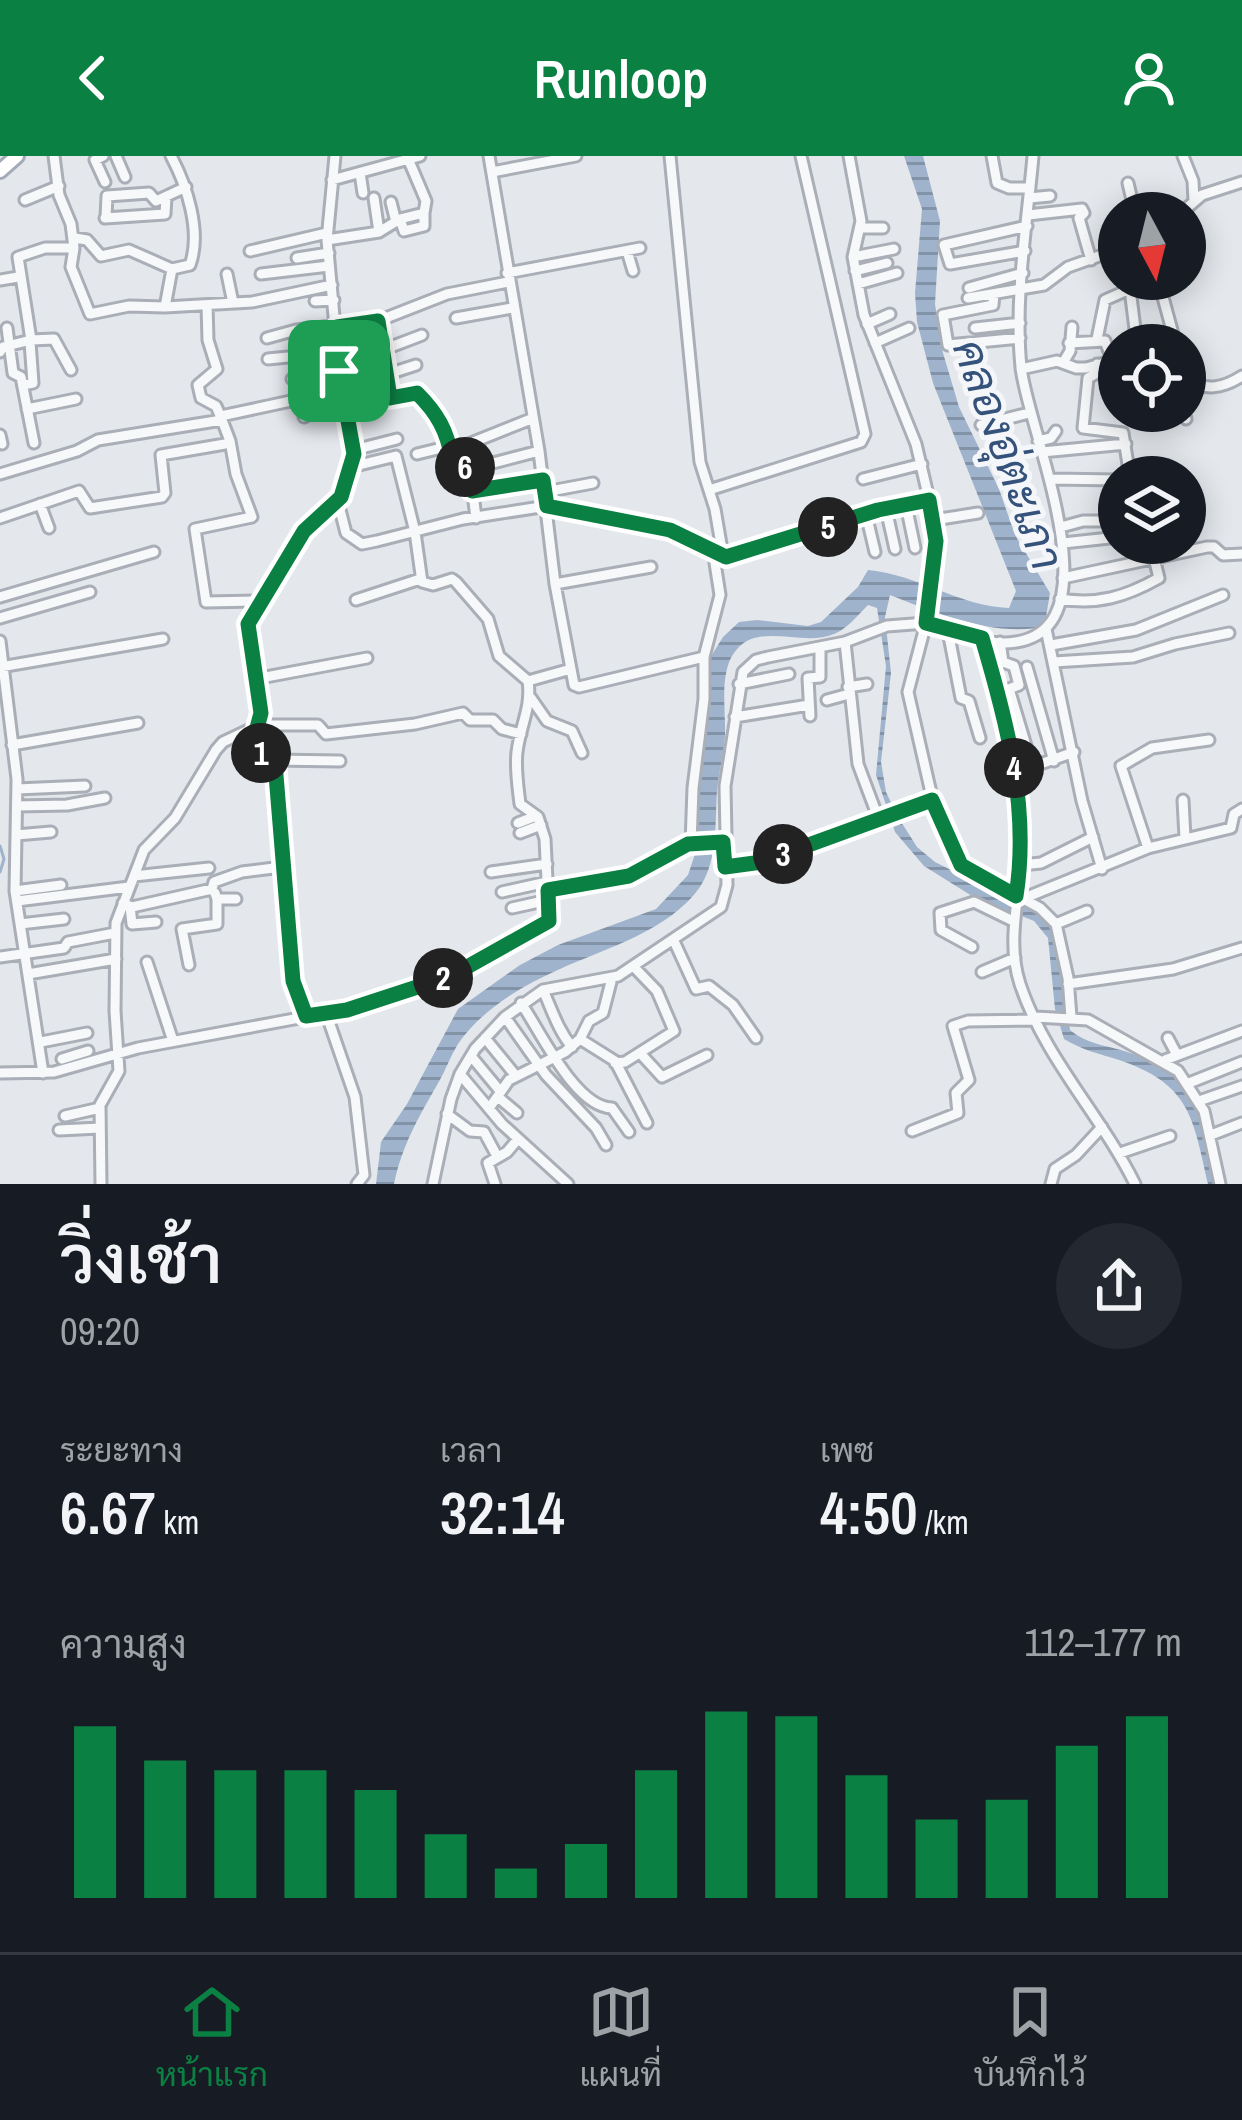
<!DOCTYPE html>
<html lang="th">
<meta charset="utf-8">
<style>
:root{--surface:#171b24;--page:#242831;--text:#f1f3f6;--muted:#9ea1a6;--line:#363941;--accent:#0b8043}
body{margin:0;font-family:"Archivo Narrow",Sarabun,sans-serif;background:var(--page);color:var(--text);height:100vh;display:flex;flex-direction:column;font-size:45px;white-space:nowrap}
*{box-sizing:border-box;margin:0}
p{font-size:39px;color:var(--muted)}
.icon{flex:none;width:66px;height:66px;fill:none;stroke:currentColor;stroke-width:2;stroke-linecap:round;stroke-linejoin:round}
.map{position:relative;height:1028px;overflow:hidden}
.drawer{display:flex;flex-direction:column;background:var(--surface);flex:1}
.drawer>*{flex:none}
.needle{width:78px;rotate:173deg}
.controls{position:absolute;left:1098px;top:36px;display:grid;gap:24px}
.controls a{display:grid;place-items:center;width:108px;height:108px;border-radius:50%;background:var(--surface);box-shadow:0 6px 30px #0003;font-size:60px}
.pin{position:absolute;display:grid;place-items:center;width:102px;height:102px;color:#fff;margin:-51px;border-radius:24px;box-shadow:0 6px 18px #0006}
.km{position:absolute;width:60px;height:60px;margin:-30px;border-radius:50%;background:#222;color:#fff;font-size:33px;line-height:60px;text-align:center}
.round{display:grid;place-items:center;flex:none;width:126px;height:126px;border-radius:63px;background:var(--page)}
.summary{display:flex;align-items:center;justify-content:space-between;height:204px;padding:0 60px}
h1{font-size:66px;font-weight:600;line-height:90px}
.metrics{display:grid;grid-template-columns:repeat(3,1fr);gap:18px;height:204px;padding:12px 60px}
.metrics div{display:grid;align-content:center}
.metrics b{font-size:60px;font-weight:600}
.metrics small{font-size:33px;font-weight:400}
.metrics p{font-size:33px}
.chart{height:336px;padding:24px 60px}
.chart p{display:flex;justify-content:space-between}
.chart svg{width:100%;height:216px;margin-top:12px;stroke:var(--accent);stroke-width:6}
header{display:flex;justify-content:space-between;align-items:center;height:156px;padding:0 60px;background:var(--accent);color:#fff;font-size:54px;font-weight:600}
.menu{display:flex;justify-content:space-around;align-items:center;height:168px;border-top:3px solid var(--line);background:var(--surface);font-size:33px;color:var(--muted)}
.menu a{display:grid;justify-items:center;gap:6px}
.menu .on{color:var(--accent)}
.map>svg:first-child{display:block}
</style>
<header><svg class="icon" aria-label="back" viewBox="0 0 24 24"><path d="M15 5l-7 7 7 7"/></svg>Runloop<svg class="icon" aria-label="person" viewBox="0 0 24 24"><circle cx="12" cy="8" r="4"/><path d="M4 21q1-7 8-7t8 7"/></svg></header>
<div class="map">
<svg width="1242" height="1028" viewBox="0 0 1242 1028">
<defs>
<pattern id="water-rules" width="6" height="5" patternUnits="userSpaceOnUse" patternTransform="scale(3)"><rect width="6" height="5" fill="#9fb4cc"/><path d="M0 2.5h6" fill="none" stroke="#8293a7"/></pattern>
</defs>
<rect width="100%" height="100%" fill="#e4e7ec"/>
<path fill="url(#water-rules)" d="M904 0H923L940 65 935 148 943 197 959 251 999 333 1015 379 1050 437 1046 461 1036 472C989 479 933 456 890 439L885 461 891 517 881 606 886 636 898 661 917 691 935 706 1049 763 1057 782 1070 874C1086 887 1102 889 1121 894 1197 917 1202 959 1218 1028H1208C1193 961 1190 928 1119 904 1100 898 1082 894 1064 883L1055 853 1048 782 1034 765 972 740 924 710 895 676 876 619 886 510 877 452 868 449C858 459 847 473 834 478 804 491 762 467 738 492 718 512 726 553 725 579 724 598 719 615 717 634 715 665 718 704 700 731 669 775 606 792 560 813 523 829 481 854 458 888 450 901 445 916 437 929 418 962 402 990 394 1028H376L381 986 407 948 458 853 520 809 558 789 656 753 688 719 696 695 700 627 711 544 710 502 723 481 739 466 757 464 808 470 821 466 858 431 868 414C920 419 958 450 1009 452L1016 435 933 227 917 166 915 137 922 53Z"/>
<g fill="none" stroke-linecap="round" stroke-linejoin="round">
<path stroke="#9fb4cc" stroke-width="3" d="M0 690 4 703 0 716"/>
<defs>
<path id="minor" d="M103 0 95 4 105 26
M116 0 125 21
M171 0C187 30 202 76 190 109L172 113
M335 0 327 84 339 215 354 294 338 346 346 377 362 388 377 385 463 363 547 350 670 374 726 401 878 354 929 344
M489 0 539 295 555 428 651 411
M670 0 700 306 715 353 722 394 715 407 720 439 704 501V543L693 632 691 688
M849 0 861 65 853 101 864 159 916 288 934 364 935 409 926 467C953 476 988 491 1016 486 1118 470 1026 270 1021 211 1014 142 1027 69 1033 0
M992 0 997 27 1009 32H1030
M1183 0 1193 25 1194 45
M492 16 576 0
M360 17 363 37
M332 24 420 0
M1128 27 1135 57
M374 42 379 76
M1029 42 1050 40
M25 44 59 30
M391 46 396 66
M1181 57 1202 39 1242 26
M1028 59 1082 53 1084 57 1079 62 1091 104
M106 61 107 40 149 37 156 45 186 31
M105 62 165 58 166 41
M400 63 404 75 424 70V57
M861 72H883
M75 82 87 84 101 100 129 94 172 113 165 151 252 146 332 129
M327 84 379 76 400 63 424 57 426 45 409 5
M74 92 71 111 90 158 129 150 165 151
M250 95 327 77
M627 95 633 115
M1025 95 950 108 944 89 1027 70
M853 101 894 93
M297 102 329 97
M855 115 887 107
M507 117 640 92
M227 118 233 147
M261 118 329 110
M1158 123 1176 189
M0 124 18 121
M858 128 897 117
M969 132 1023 117
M994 138 993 149 943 159 948 189 1020 182
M968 142 1044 129 1068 111 1119 93
M315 145 334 144
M456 162 512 152
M378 165 447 138 508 126
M867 168 890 158
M7 172 13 217 21 221 34 287
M975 172 1020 167
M267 182 296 174 378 165 381 207 390 242
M1097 183 1105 144 1130 133
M31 184 54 183 71 214
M875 187 909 172
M1069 187 1105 185 1112 203
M1137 189 1130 133 1143 123
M380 195 422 179
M0 196 3 191 31 184 18 101 45 92H74L71 68 59 39 54 0
M338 199 364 196
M268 203 338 196
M1063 207 1070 195 1072 171
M1097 208V217L1088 222 1083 272 1123 277 1130 321
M1021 213 1057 205 1076 212H1086L1119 203
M385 219 416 209
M292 223 339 215
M1185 223C1206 235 1222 233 1242 220
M341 228 385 216
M23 229 33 227 30 186
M296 233 341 225
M27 253 76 243
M347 255 417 237 446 273 452 303 470 313 476 362
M1184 255 1186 263
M221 260 342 234
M304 261 344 241
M981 269 1029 257
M0 279 2 288
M230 285 236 318 252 361 195 373 206 446 261 445
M1038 285 1051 282 1056 275
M354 294 397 283
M451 295 531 263
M1042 296 1126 288
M417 298 450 290
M470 313 539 295
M0 318 77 295 98 284 222 264 216 250 201 242 198 229 217 213 208 184 207 149
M863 323 922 308
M1050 323 1119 324
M709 334 861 286 865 278 801 0
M471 335 543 324
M545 336 593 327
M40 348 49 372
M906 349 915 392
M886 353 895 393
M866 358 875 396
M0 362 79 335 90 352 162 341 165 337 161 299 225 288 230 285 222 264
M934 364 978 357
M1061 371 1083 365H1119
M1063 387 1119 381
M1063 422 1207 391H1214L1223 399 1242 398
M0 441 154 396
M1060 443C1098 449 1125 441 1159 422L1154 402
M356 444 420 423
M0 462 90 436
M1046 473 1082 645 1102 713
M948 475 961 542 969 545 980 582
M982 482C1002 550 1020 620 1021 691 1022 737 1005 782 1020 828 1045 903 1101 959 1135 1028
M0 485 17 623 15 735 43 917
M845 486 858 608 879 664
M1000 486 1003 506 1014 510 1019 529 1009 533 1033 613
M1051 489 1136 474 1223 439
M1054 506 1133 501 1175 488 1229 477
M0 511 163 483
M1027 511 1054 605
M571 513 574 529 579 531 704 501
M255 523 367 502
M528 525 571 513 555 428
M739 528 789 518
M848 531 867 528
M531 542 547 565 572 575 582 597
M827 544 849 538
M810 560 808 522 820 521V491
M735 561 809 549
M259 569H318L326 578 415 568 463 557 470 564H493L502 573 521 578
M257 572 261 575V602L275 607 293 825 299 833 306 860
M12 589 138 567
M273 604 340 605
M1015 617 1074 596
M17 633 85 630
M1183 644 1185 682
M17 650 67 649 105 642
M518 667 536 660
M520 677 541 669
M16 679 51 676
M1148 692 1121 610 1152 592 1209 584
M1021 709 1041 707 1093 681
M725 711 762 706 932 644
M491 716 547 708
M134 720 209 712
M548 734 629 720 689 688 723 686
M15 735 61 729
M502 736 547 726
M215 737 217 743H236
M1022 743 1148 692 1231 672 1234 658 1242 653
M17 745 129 731
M123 747 132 751 212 733 214 726 242 716 282 711
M130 750 132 768 156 766
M512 752 548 744
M20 768 64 763
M1056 768 1087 755
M674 785 696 833 709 830 733 849 756 882
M972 791 941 774 940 757 974 746 1013 765
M0 801 64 792 68 786 115 777
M147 806 173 885
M189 809 182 773 217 768V743
M982 816 1015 802
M28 818 116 803
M1068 828 1173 813 1242 792
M543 834C552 854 558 874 572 891
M521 847C541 876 575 951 612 952L629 976
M326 857 355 941 364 1019 357 1028
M505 861 546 919 596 972 606 989
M1036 861 1088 864 1178 915 1204 955 1220 1028
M485 882 516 920
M1168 882 1177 899
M580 883 615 905 647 967
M41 886 87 877
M640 897 662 921 707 899
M471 900 500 935
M62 903 88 895
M1165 904 1242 875
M615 907 625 906 674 875 657 835 634 811
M0 917 54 916 138 892 348 853 451 820 549 765 545 683 538 661 520 648C518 631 515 613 517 596 520 570 532 551 528 525L499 500 488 463 456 426 452 423 433 429 422 426 415 376 396 300 351 311
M460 918 502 968 568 1028
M1189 927 1242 906
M498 941 517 957
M1199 945 1242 930
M490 951 509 924 565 896 580 883 589 865 603 857 612 822
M447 958 470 975 484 976 497 1000
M65 960 100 952
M59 974 100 972
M912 975 958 957 956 937 969 924 953 870 968 865 1037 864
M1211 979 1242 967
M1120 997 1170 980
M101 1028 100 949 119 915 115 855 116 767 144 694 175 662 216 594 223 586 259 569 261 557 248 468 304 375 338 346
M433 1028 451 943 460 918 475 893 505 861 543 834 618 820 721 751 727 729 725 630 743 516 756 504 768 501 845 486 887 470 926 467 908 536 934 650 961 709 1040 752 1056 768 1068 822 1071 861
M495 1028 488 1007 507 996 518 983
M1051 1028 1055 1013 1076 999 1102 971"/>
<path id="major" d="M0 15 17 0"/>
</defs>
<use href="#minor" stroke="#a9aeb7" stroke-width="15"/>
<use href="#major" stroke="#a3abb8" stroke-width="18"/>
<use href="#minor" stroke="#f7f8fa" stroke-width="9"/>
<use href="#major" stroke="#fff" stroke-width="12"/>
</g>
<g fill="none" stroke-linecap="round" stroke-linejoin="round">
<defs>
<path id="route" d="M378 165 390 242 417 237C437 257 447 274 452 303L470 313 472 335 543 324 547 350 670 374 726 401 878 354 929 344 936 385 926 467 982 482C1007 566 1030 653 1016 740L961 709 932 644 762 706 725 711 723 686 688 688 629 720 548 734 549 765 451 820 347 854 306 860 293 825 275 607 261 602V575L257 572 261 557 248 468 304 375 341 341 354 298 339 215 337 171Z"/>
</defs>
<use href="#route" stroke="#fff" stroke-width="24"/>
<use href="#route" stroke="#0b8043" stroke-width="15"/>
</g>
<g text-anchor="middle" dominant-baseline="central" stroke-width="10" stroke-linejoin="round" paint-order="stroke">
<g font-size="45" font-style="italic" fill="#34527a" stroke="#f4f6f9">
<text transform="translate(1009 298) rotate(70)">คลองอุ่ตะเภา</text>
</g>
</g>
</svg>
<div class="controls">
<a><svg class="needle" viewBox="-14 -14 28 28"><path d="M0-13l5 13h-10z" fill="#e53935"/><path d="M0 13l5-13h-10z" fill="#9ea1a6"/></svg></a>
<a><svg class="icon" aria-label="locate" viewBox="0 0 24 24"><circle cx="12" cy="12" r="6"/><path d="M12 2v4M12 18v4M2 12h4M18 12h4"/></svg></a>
<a><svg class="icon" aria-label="layers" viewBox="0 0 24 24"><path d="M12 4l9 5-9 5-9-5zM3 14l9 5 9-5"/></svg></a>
</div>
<div class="pin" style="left:339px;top:215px;background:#1e9e55"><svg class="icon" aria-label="arrive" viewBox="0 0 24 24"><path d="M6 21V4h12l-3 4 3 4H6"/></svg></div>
<b class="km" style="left:261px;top:597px">1</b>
<b class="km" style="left:443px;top:822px">2</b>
<b class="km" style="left:783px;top:698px">3</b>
<b class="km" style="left:1014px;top:612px">4</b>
<b class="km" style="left:828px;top:371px">5</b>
<b class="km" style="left:465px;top:311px">6</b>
</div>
<section class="drawer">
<div class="summary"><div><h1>วิ่งเช้า</h1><p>09:20</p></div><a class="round"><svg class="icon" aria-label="share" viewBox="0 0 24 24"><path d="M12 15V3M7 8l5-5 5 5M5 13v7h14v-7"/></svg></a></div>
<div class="metrics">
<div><p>ระยะทาง</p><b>6.67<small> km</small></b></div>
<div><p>เวลา</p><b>32:14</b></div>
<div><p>เพซ</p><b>4:50<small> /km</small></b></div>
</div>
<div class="chart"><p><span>ความสูง</span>112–177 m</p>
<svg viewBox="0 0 160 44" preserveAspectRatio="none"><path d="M5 44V9M15 44V16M25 44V18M35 44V18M45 44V22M55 44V31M65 44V38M75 44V33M85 44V18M95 44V6M105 44V7M115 44V19M125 44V28M135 44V24M145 44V13M155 44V7"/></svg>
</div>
</section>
<nav class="menu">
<a class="on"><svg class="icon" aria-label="home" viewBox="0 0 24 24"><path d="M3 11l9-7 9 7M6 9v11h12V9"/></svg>หน้าแรก</a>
<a><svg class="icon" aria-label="map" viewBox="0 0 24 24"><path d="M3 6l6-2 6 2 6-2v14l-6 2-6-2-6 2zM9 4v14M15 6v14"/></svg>แผนที่</a>
<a><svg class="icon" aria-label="saved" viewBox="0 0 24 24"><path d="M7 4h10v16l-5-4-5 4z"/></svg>บันทึกไว้</a>
</nav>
